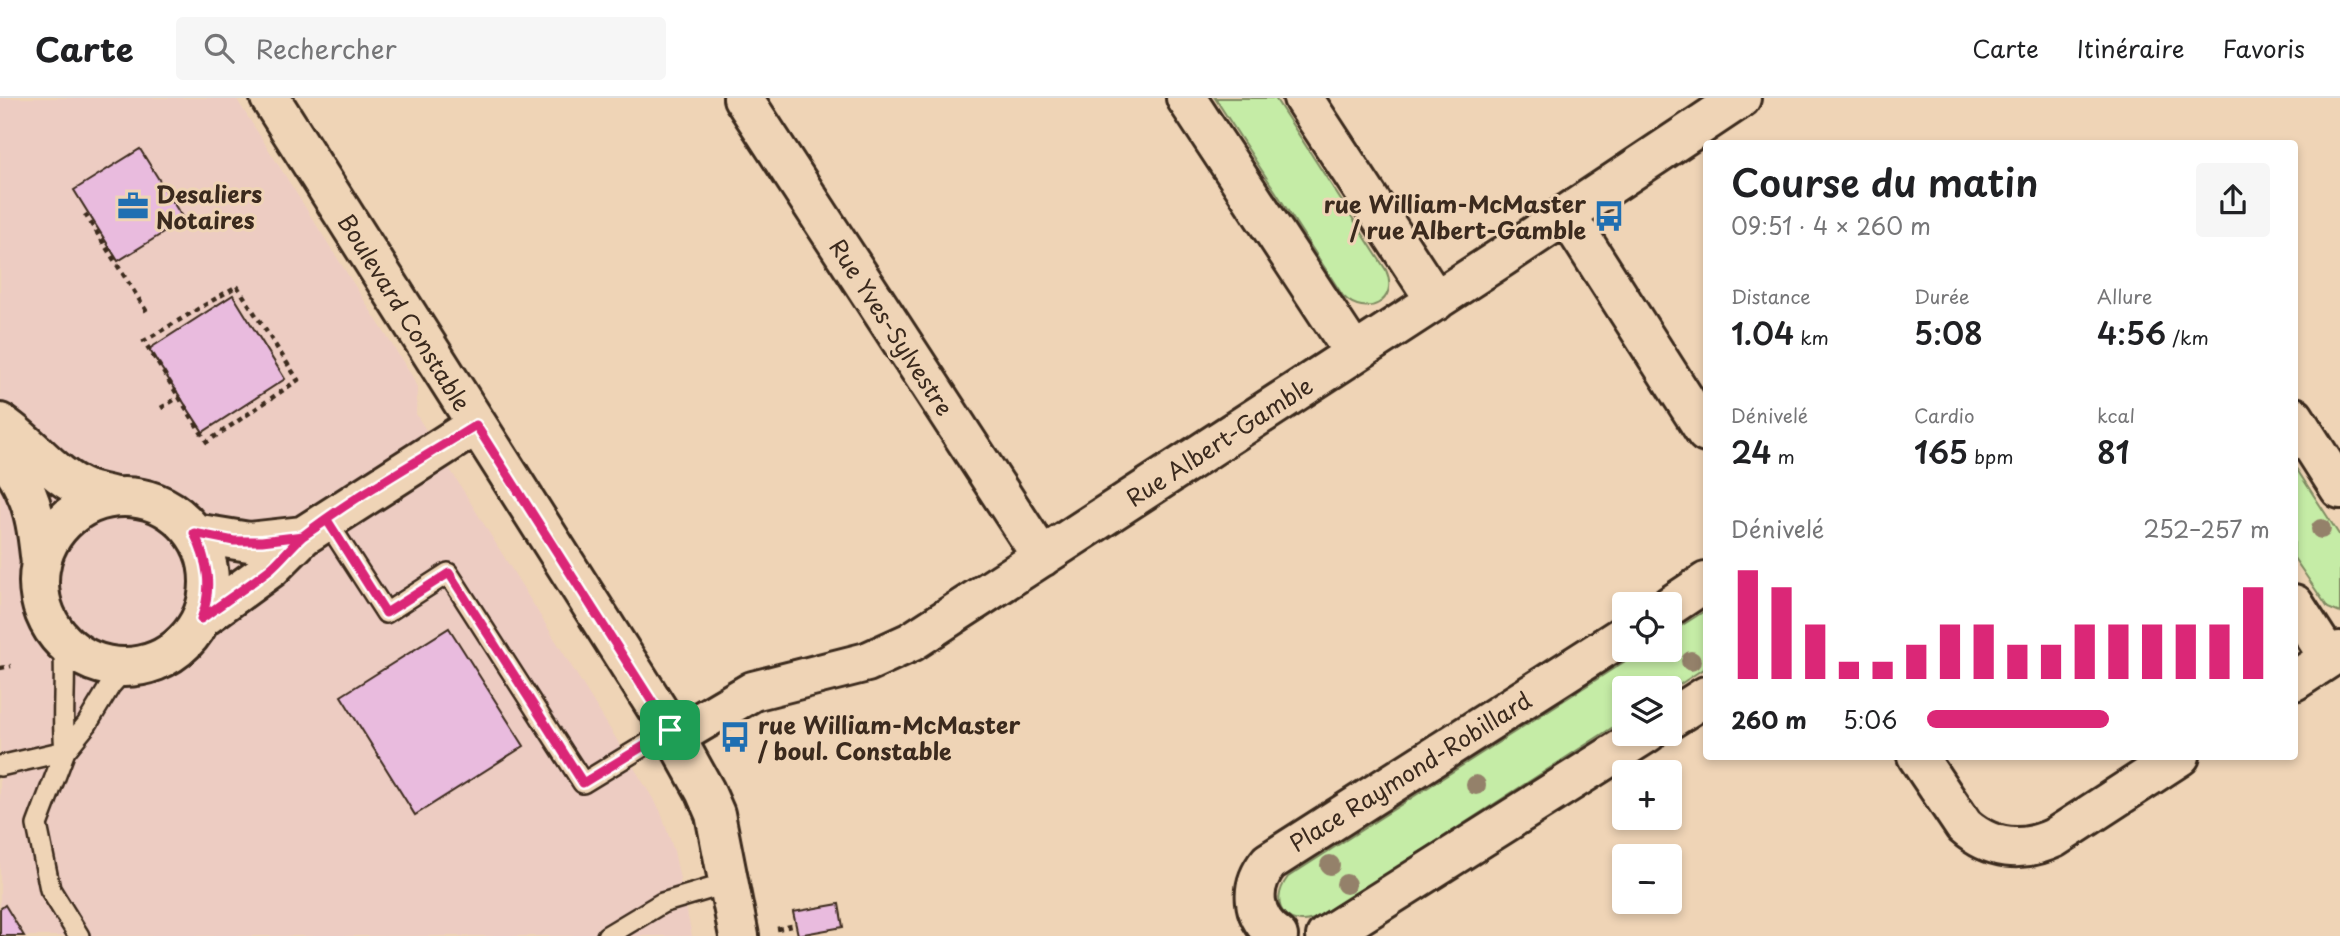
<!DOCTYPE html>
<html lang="fr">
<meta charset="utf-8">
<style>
:root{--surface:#fff;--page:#f6f6f6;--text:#202124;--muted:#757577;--line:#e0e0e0;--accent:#db2777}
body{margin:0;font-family:"Playpen Sans",sans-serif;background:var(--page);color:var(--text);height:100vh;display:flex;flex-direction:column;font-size:26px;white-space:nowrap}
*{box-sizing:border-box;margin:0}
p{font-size:23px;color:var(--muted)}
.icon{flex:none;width:38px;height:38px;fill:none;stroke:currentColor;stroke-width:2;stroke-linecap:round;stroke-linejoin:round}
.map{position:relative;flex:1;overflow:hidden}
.panel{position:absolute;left:1703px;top:42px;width:595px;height:620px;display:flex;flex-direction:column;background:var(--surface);border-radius:7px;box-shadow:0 4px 10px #0003}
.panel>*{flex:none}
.controls{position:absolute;left:1612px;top:494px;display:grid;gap:14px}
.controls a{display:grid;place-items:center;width:70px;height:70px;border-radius:7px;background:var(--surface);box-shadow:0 4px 10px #0003;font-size:35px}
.pin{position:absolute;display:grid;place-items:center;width:60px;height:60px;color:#fff;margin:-30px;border-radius:14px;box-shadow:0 4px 10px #0006}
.round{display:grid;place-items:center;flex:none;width:74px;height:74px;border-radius:7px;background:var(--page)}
.headline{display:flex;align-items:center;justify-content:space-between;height:119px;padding:0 28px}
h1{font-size:38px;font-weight:600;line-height:52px}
.figures{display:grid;grid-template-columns:repeat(3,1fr);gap:10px;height:119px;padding:7px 28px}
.figures div{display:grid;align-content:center}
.figures b{font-size:30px;font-weight:600}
.figures small{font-size:19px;font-weight:400}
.figures p{font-size:19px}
.chart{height:196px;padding:14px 28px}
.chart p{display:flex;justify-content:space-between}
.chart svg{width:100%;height:126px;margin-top:7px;stroke:var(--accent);stroke-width:6}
ul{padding:0 28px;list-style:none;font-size:23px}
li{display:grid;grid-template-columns:112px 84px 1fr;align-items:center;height:52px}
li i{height:18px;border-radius:9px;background:var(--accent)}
header{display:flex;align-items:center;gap:42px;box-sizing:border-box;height:98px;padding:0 35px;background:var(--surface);border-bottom:2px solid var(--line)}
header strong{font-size:33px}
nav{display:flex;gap:38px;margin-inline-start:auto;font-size:24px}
.search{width:490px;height:63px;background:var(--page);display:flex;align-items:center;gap:18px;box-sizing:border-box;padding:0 24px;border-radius:7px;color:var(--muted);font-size:26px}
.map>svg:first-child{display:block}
</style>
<header>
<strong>Carte</strong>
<div class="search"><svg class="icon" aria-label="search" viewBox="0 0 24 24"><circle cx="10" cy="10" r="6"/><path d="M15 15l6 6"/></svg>Rechercher</div>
<nav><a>Carte</a><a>Itinéraire</a><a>Favoris</a></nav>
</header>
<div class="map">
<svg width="2340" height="838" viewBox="0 0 2340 838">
<rect width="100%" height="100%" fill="#efd4b6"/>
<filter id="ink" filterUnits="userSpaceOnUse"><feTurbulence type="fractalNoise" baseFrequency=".0143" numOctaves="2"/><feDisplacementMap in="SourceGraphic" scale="14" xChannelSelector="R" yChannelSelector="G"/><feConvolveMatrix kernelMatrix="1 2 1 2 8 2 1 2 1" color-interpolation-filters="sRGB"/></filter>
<g filter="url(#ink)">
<path fill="#edccc2" d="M0 0H236L412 278 417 290 416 316 660 712 674 753 692 838H0Z"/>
<path fill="#c5eca6" stroke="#808b62" stroke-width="2" d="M1215 0H1275L1386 172C1400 203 1366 221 1343 198Z
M2294 367 2340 438V515L2328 510 2294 460Z
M1706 512V569L1670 593V590H1624V622L1321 818C1289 834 1266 808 1288 779L1644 551H1670V535Z"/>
<path fill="#e9bbde" stroke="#3b2a1e" stroke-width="2" d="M140 51 184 122 118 163 74 92Z
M233 197 285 281 203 334 149 251Z
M449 530 524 648 415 717 341 598Z
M839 806 843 829 798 837 793 814Z
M5 807 24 838H0V811Z"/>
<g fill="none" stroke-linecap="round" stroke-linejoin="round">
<defs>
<path id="lane" d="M326 422 386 515 448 475 583 685 670 632
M63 543C67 580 61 616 65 653
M0 668 65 653
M79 838 50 791 37 727 65 653 87 626 110 588 127 569
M607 838 662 805 729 785"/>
<path id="street" d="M270 0 675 639 705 693 715 716 739 838
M743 0 1042 459
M1186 0 1354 255
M1303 0 1436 203
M1566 116 1706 335
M2294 319 2340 391
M0 325C30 344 54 380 87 392 95 395 105 396 114 399
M0 352C8 364 18 376 24 390 36 414 38 440 41 466
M39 484a85 85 0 1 1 170 0a85 85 0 1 1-170 0Z
M194 435 249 444 303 438
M2294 506 2329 560
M1670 508 1706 484
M201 521 271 470 303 438 476 327
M2294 583 2340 553
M1670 621 1706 598
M675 639 753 593 867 564 911 544 1501 160 1741 0
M1917 658 1964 728C1991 752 2022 755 2054 740L2180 658
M1278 838C1251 819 1249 788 1269 764L1624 537
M1326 838 1647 635"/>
</defs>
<use href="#lane" stroke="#3b2a1e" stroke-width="24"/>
<use href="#street" stroke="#3b2a1e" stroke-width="44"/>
<path stroke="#3b2a1e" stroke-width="4.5" stroke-dasharray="5 5" stroke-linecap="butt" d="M85 116 147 214
M237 188 298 282 207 344 144 243Z
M161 310 179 299
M0 570 11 568
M777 831 796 827"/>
<use href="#lane" stroke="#efd4b6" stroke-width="19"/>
<use href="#street" stroke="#efd4b6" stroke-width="38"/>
</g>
<g fill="#94816a">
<circle cx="2321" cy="431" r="10"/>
<circle cx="1691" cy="563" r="10"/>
<circle cx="1476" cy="687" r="10"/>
<circle cx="1330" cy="767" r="10"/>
<circle cx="1346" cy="786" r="10"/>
</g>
</g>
<g fill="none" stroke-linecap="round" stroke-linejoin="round" filter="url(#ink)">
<defs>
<path id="route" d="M670 632 476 327C420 362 356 397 304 437 292 447 282 461 270 471 248 488 224 504 201 521 213 490 208 464 194 435L234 443H262L303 438 327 422 386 515 449 475 583 685 670 632"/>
</defs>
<use href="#route" stroke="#fff" stroke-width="14"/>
<use href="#route" stroke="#db2777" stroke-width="9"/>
</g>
<defs>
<symbol id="office-bare" viewBox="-9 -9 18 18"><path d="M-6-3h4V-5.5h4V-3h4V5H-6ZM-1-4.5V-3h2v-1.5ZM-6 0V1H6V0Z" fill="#1f6fb2" stroke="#efd4b6" stroke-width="2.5" paint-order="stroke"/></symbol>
<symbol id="bus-bare" viewBox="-9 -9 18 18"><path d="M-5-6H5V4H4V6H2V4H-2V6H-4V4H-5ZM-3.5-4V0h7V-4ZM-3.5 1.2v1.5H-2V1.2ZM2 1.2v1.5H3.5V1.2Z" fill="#1f6fb2" stroke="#efd4b6" stroke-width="2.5" paint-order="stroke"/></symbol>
</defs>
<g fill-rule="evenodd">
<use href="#office-bare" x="111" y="86" width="44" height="44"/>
<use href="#bus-bare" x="1587" y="96" width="44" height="44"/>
<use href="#bus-bare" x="713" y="617" width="44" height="44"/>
</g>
<g text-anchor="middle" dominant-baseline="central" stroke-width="6" stroke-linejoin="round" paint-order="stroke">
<g font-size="23" font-weight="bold" fill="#3b2a1e" stroke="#efd4b6" text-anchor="start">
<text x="156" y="95">Desaliers<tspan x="156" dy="26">Notaires</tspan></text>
<text x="1586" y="105" text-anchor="end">rue William-McMaster<tspan x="1586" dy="26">/ rue Albert-Gamble</tspan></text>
<text x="758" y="626">rue William-McMaster<tspan x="758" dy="26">/ boul. Constable</tspan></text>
</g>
<g font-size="23" fill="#3b2a1e" stroke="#efd4b6">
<text transform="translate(405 214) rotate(58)">Boulevard Constable</text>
<text transform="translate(892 229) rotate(57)">Rue Yves-Sylvestre</text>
<text transform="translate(1219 343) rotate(-33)">Rue Albert-Gamble</text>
<text transform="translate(1410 673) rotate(-32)">Place Raymond-Robillard</text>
</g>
</g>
</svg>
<div class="controls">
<a><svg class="icon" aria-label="locate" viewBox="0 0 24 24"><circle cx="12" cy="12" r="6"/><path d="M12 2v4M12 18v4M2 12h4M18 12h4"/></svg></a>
<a><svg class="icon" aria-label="layers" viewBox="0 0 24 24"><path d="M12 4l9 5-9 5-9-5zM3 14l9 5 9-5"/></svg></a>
<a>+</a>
<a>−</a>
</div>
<div class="pin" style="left:670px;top:632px;background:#1e9e55"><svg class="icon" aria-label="arrive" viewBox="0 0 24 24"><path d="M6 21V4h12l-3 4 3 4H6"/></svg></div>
<section class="panel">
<div class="headline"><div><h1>Course du matin</h1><p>09:51 · 4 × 260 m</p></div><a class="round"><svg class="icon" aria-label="share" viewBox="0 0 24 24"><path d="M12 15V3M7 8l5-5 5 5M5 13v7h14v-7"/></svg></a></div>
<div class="figures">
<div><p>Distance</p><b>1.04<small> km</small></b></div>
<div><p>Durée</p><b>5:08</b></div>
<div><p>Allure</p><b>4:56<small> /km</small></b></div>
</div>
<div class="figures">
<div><p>Dénivelé</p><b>24<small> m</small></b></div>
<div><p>Cardio</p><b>165<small> bpm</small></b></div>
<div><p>kcal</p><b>81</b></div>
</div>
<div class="chart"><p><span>Dénivelé</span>252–257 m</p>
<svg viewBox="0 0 160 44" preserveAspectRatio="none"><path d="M5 44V6M15 44V12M25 44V25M35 44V38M45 44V38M55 44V32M65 44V25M75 44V25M85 44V32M95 44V32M105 44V25M115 44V25M125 44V25M135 44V25M145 44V25M155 44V12"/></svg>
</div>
<ul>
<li><b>260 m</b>5:06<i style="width:53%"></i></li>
</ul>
</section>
</div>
